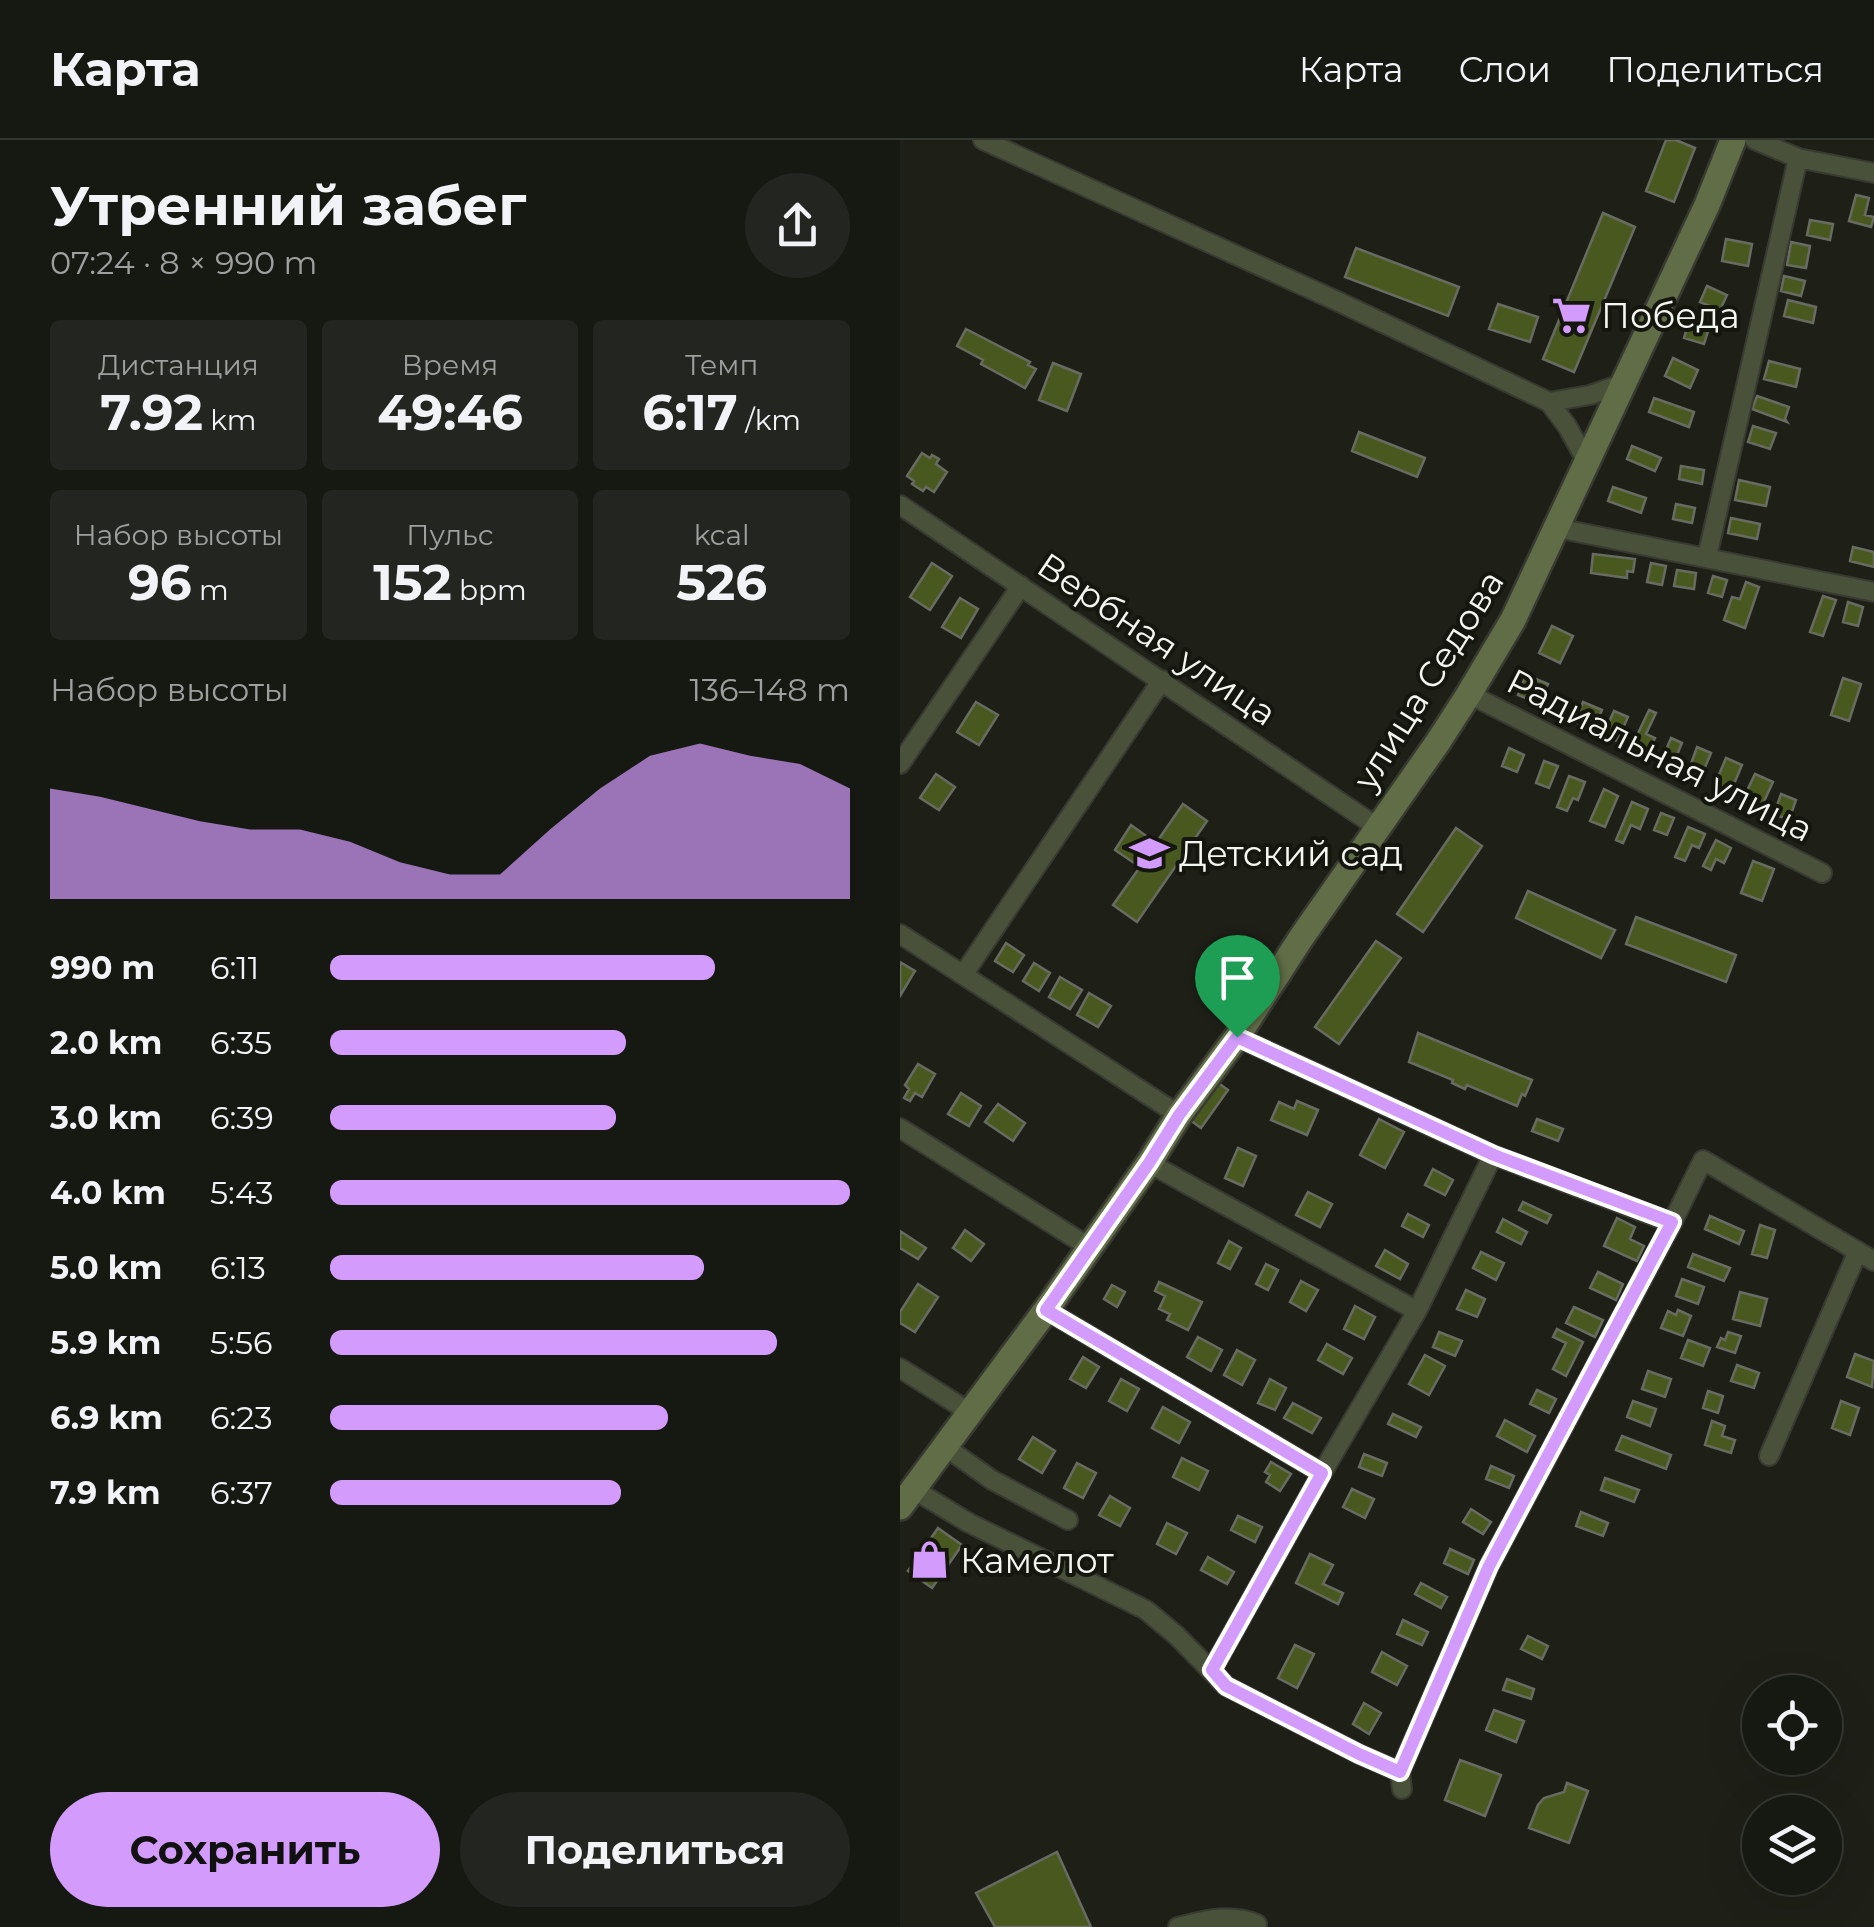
<!DOCTYPE html>
<html lang="ru">
<meta charset="utf-8">
<style>
:root{--surface:#161812;--page:#232520;--text:#f1f3f6;--muted:#9ea09f;--line:#353732;--accent:#d39cfc}
body{margin:0;font-family:Montserrat,sans-serif;background:var(--page);color:var(--text);height:100vh;display:flex;flex-direction:column;font-size:38px;white-space:nowrap}
*{box-sizing:border-box;margin:0}
p{font-size:32px;color:var(--muted)}
.icon{flex:none;width:55px;height:55px;fill:none;stroke:currentColor;stroke-width:2;stroke-linecap:round;stroke-linejoin:round}
.map{position:relative;flex:1;overflow:hidden}
.panel{display:flex;flex-direction:column;background:var(--surface);width:900px}
.panel>*{flex:none}
.tools{position:absolute;left:842px;top:1535px;display:grid;gap:20px}
.tools a{display:grid;place-items:center;width:100px;height:100px;border-radius:50%;background:var(--surface);box-shadow:0 10px 40px #0002,0 0 0 2px var(--line);font-size:50px}
.pin{position:absolute;display:grid;place-items:center;width:85px;height:85px;color:#fff;margin:-102px -42px;border-radius:50% 50% 50% 0;rotate:-45deg;box-shadow:0 0 10px #0007}
.pin .icon{rotate:45deg}
.round{display:grid;place-items:center;flex:none;width:105px;height:105px;border-radius:52px;background:var(--page)}
.head{display:flex;align-items:center;justify-content:space-between;height:170px;padding:0 50px}
h1{font-size:55px;font-weight:700;line-height:75px}
.metrics{display:grid;grid-template-columns:repeat(3,1fr);gap:15px;height:170px;padding:10px 50px}
.metrics div{display:grid;align-content:center;border-radius:10px;background:var(--page);text-align:center}
.metrics b{font-size:50px;font-weight:700}
.metrics small{font-size:28px;font-weight:400}
.metrics p{font-size:28px}
.chart{height:280px;padding:20px 50px}
.chart p{display:flex;justify-content:space-between}
.chart svg{width:100%;height:180px;margin-top:10px;fill:var(--accent);opacity:.7}
.cta{display:flex;gap:20px;margin-top:auto;padding:20px 50px}
.cta a{flex:1;height:115px;border-radius:60px;background:var(--accent);color:#111;font-size:40px;font-weight:700;line-height:115px;text-align:center}
.cta a+a{background:var(--page);color:var(--text)}
ul{padding:0 50px;list-style:none;font-size:32px}
li{display:grid;grid-template-columns:160px 120px 1fr;align-items:center;height:75px}
li i{height:25px;border-radius:12px;background:var(--accent)}
header{display:flex;align-items:center;gap:60px;box-sizing:border-box;height:140px;padding:0 50px;background:var(--surface);border-bottom:2px solid var(--line)}
header strong{font-size:48px}
nav{display:flex;gap:55px;margin-inline-start:auto;font-size:35px}
main{display:flex;flex:1;min-height:0}
.map>svg:first-child{display:block}
</style>
<header>
<strong>Карта</strong>
<nav><a>Карта</a><a>Слои</a><a>Поделиться</a></nav>
</header>
<main>
<section class="panel">
<div class="head"><div><h1>Утренний забег</h1><p>07:24 · 8 × 990 m</p></div><a class="round"><svg class="icon" aria-label="share" viewBox="0 0 24 24"><path d="M12 15V3M7 8l5-5 5 5M5 13v7h14v-7"/></svg></a></div>
<div class="metrics">
<div><p>Дистанция</p><b>7.92<small> km</small></b></div>
<div><p>Время</p><b>49:46</b></div>
<div><p>Темп</p><b>6:17<small> /km</small></b></div>
</div>
<div class="metrics">
<div><p>Набор высоты</p><b>96<small> m</small></b></div>
<div><p>Пульс</p><b>152<small> bpm</small></b></div>
<div><p>kcal</p><b>526</b></div>
</div>
<div class="chart"><p><span>Набор высоты</span>136–148 m</p>
<svg viewBox="0 0 160 44" preserveAspectRatio="none"><path d="M0 44V17L10 19L20 22L30 25L40 27L50 27L60 30L70 35L80 38L90 38L100 27L110 17L120 9L130 6L140 9L150 11L160 17V44z"/></svg>
</div>
<ul>
<li><b>990 m</b>6:11<i style="width:74%"></i></li>
<li><b>2.0 km</b>6:35<i style="width:57%"></i></li>
<li><b>3.0 km</b>6:39<i style="width:55%"></i></li>
<li><b>4.0 km</b>5:43<i style="width:100%"></i></li>
<li><b>5.0 km</b>6:13<i style="width:72%"></i></li>
<li><b>5.9 km</b>5:56<i style="width:86%"></i></li>
<li><b>6.9 km</b>6:23<i style="width:65%"></i></li>
<li><b>7.9 km</b>6:37<i style="width:56%"></i></li>
</ul>
<div class="cta"><a>Сохранить</a><a>Поделиться</a></div>
</section>
<div class="map">
<svg width="974" height="1787" viewBox="0 0 974 1787">
<rect width="100%" height="100%" fill="#1e2018"/>
<path fill="#49581e" stroke="#686b62" stroke-width="2.5" d="M766 0H776L795 8 774 62 746 51Z
M956 55 969 58 965 75 974 77 971 87 949 81Z
M703 73 735 87 674 232 643 219Z
M910 80 933 84 930 100 907 95Z
M826 99 852 104 848 126 822 121Z
M891 102 910 106 906 128 887 125Z
M456 108 559 147 548 176 445 137Z
M884 136 905 141 901 156 881 151Z
M807 146 827 155 820 170 800 162Z
M888 160 916 167 913 183 884 176Z
M598 164 638 177 630 202 589 189Z
M789 181 809 188 804 204 784 198Z
M66 189 130 222 128 225 136 229 125 248 81 224 83 220 57 206Z
M773 218 798 230 790 248 765 236Z
M869 221 900 229 896 247 864 239Z
M153 223 181 234 167 271 139 260Z
M857 256 889 267 885 279 887 282 852 269Z
M754 258 794 272 789 287 749 272Z
M853 286 876 293 870 309 848 302Z
M459 292 525 318 517 337 452 311Z
M732 306 761 318 755 331 727 319Z
M22 313 30 318 32 315 39 319 36 324 47 332 34 352 26 347 23 351 12 344 14 341 7 336Z
M781 326 804 330 802 344 779 339Z
M839 340 870 347 866 366 835 360Z
M713 347 746 358 741 373 708 361Z
M776 364 795 368 792 383 773 379Z
M831 378 860 384 857 399 828 393Z
M953 407 974 412V427L950 421Z
M693 414 735 419 733 432 727 431V438L691 433Z
M32 423 52 436 30 470 10 457Z
M751 423 766 426 762 445 747 442Z
M777 430 796 433 794 449 774 446Z
M813 436 827 440 822 457 808 453Z
M846 442 859 447 845 488 824 480 832 457 840 459Z
M923 456 936 460 923 496 910 492Z
M60 458 78 469 61 498 42 487Z
M948 462 963 467 958 486 943 482Z
M652 486 673 496 660 523 639 513Z
M626 535 648 544 640 564 618 555Z
M943 538 961 544 949 581 931 575Z
M76 562 98 575 79 605 57 592Z
M683 562 702 570 693 590 675 582Z
M749 570 756 573 746 594 755 598 747 615 731 608Z
M714 571 728 577 717 601 703 595Z
M771 598 782 603 772 627 761 622Z
M797 607 811 613 801 637 788 632Z
M609 608 624 615 617 632 602 626Z
M826 618 842 625 831 651 815 644Z
M644 621 658 626 649 648 636 643Z
M36 634 55 647 39 670 20 658Z
M855 634 873 642 861 668 843 659Z
M669 636 685 642 678 660 673 658 667 671 657 667Z
M704 649 718 656 705 687 690 681Z
M881 654 896 660 889 680 874 674Z
M732 662 748 669 740 689 731 685 723 703 716 700Z
M283 664 307 681 237 782 213 765 240 727 215 710 231 685 256 703Z
M761 673 774 678 767 695 754 690Z
M788 687 805 694 799 708 792 705 785 721 775 717Z
M556 688 582 706 523 792 497 774Z
M816 700 831 708 824 723 816 719 811 730 803 726Z
M853 721 874 729 862 761 841 753Z
M628 751 715 790 701 818 616 778Z
M736 777 836 815 826 842 726 804Z
M335 799 357 814 335 844 314 829Z
M476 801 501 818 439 904 415 887Z
M106 803 124 815 113 832 95 821Z
M0 822 15 831 0 856Z
M134 823 150 833 139 851 123 841Z
M160 837 182 850 170 869 149 857Z
M189 853 211 866 198 887 177 875Z
M518 893 632 940 625 956 622 954 617 966 567 945 565 949 552 943 553 940 509 922Z
M18 924 35 934 22 957 15 953 10 961 4 958 9 949 5 945Z
M317 942 328 950 301 988 290 980Z
M61 953 81 966 69 986 48 974Z
M397 961 418 970 407 995 371 980 379 962 394 969Z
M98 964 125 983 113 1001 85 982Z
M479 979 504 992 485 1028 460 1015Z
M637 979 663 989 658 1001 632 991Z
M338 1008 356 1016 343 1046 325 1038Z
M533 1029 553 1040 545 1055 525 1045Z
M408 1052 432 1064 420 1087 396 1075Z
M623 1062 651 1075 647 1083 619 1070Z
M508 1074 529 1085 523 1097 502 1086Z
M810 1076 844 1091 839 1104 805 1089Z
M717 1078 735 1087 730 1099 744 1106 737 1121 704 1106Z
M603 1079 627 1092 621 1104 597 1092Z
M860 1085 875 1090 867 1118 852 1114Z
M65 1090 84 1104 71 1121 53 1108Z
M0 1091 26 1108 18 1119 0 1108Z
M329 1101 341 1108 330 1129 318 1123Z
M485 1110 508 1124 500 1139 476 1126Z
M581 1112 604 1123 596 1140 573 1128Z
M793 1114 830 1128 824 1141 788 1127Z
M366 1124 378 1130 368 1150 356 1144Z
M698 1132 723 1144 716 1160 690 1148Z
M782 1139 804 1147 798 1164 776 1156Z
M401 1141 418 1150 406 1171 390 1162Z
M259 1142 302 1162 288 1190 267 1180 270 1174 259 1169 265 1156 255 1151Z
M18 1144 38 1157 15 1192 0 1183V1172Z
M212 1145 225 1152 217 1167 204 1159Z
M566 1150 585 1159 577 1177 557 1169Z
M840 1152 867 1159 860 1186 833 1179Z
M455 1166 475 1177 464 1199 444 1189Z
M674 1167 703 1180 695 1197 666 1183Z
M778 1170 791 1176 783 1196 761 1188 768 1171 776 1175Z
M657 1189 683 1202 666 1236 653 1229 666 1203 653 1197Z
M539 1192 562 1201 555 1216 533 1207Z
M828 1192 841 1196 835 1213 817 1207 821 1198 825 1200Z
M298 1197 322 1210 311 1231 287 1217Z
M788 1200 810 1208 803 1226 781 1218Z
M427 1204 452 1218 443 1234 418 1220Z
M337 1210 355 1220 342 1245 324 1235Z
M955 1214 974 1221 972 1247 947 1237Z
M525 1215 545 1226 529 1255 509 1244Z
M183 1217 199 1227 186 1248 170 1239Z
M837 1225 859 1233 854 1248 831 1241Z
M748 1231 771 1239 765 1257 742 1249Z
M221 1239 239 1249 227 1271 209 1261Z
M370 1239 386 1248 375 1270 358 1263Z
M637 1250 656 1259 649 1273 630 1264Z
M808 1251 823 1256 818 1273 803 1268Z
M733 1261 756 1269 750 1286 727 1277Z
M941 1261 959 1268 950 1295 932 1288Z
M393 1263 421 1278 412 1293 384 1278Z
M263 1267 290 1282 279 1303 252 1288Z
M493 1274 521 1287 516 1297 488 1284Z
M605 1280 635 1296 627 1312 597 1296Z
M812 1281 825 1286 822 1296 835 1300 831 1313 805 1305Z
M722 1296 771 1315 766 1329 716 1310Z
M133 1297 155 1311 142 1333 119 1319Z
M464 1314 487 1323 482 1336 459 1327Z
M282 1318 308 1331 299 1350 273 1337Z
M371 1322 391 1334 380 1351 366 1342 370 1335 365 1332Z
M177 1323 196 1333 183 1358 164 1348Z
M591 1326 614 1336 609 1348 586 1339Z
M705 1338 739 1350 734 1362 701 1350Z
M452 1349 474 1359 465 1378 443 1367Z
M210 1356 230 1368 220 1386 199 1375Z
M571 1369 591 1382 583 1394 563 1382Z
M681 1372 708 1383 703 1396 676 1386Z
M338 1376 362 1387 355 1402 331 1390Z
M267 1383 287 1393 276 1414 257 1404Z
M38 1388 62 1405 32 1448 8 1431Z
M550 1409 574 1420 568 1434 544 1423Z
M410 1414 433 1425 423 1444 443 1453 438 1464 396 1443Z
M308 1417 334 1432 327 1444 301 1430Z
M521 1443 547 1457 541 1468 515 1454Z
M503 1480 528 1492 522 1505 497 1494Z
M628 1496 648 1506 642 1519 621 1509Z
M395 1505 414 1514 397 1548 378 1538Z
M482 1512 507 1526 497 1545 472 1532Z
M607 1539 634 1549 631 1559 603 1550Z
M464 1563 481 1573 469 1594 453 1584Z
M594 1570 624 1581 616 1602 586 1590Z
M560 1620 601 1635 585 1676 545 1660Z
M667 1643 688 1651 669 1703 629 1688 638 1665 644 1658 664 1652Z
M157 1712 191 1787H95L76 1753Z"/>
<g fill="none" stroke-linecap="round" stroke-linejoin="round">
<defs>
<path id="street" d="M83 0 437 161 649 262 667 286 687 322
M855 0 898 18 974 33
M649 262 690 255 725 243
M0 365 477 687
M657 388 974 452
M807 417 898 18
M569 554 922 733
M0 624 121 446
M0 794 279 975
M63 835 262 540
M337 897 593 1015 772 1083
M0 988 189 1107
M249 1023 517 1171
M146 1170 422 1333
M0 1228 71 1273
M44 1306 92 1340 168 1380
M869 1316 958 1111
M13 1349 69 1383 246 1470 277 1496 326 1546 459 1614 500 1632
M312 1530 422 1333 517 1171 593 1015
M502 1649 500 1632 589 1426 772 1083 803 1020 974 1121
M278 1787C306 1780 329 1773 357 1784"/>
<path id="secondary" d="M0 1367 146 1170 249 1023 279 975 337 897 401 798 538 602 569 554 613 480 807 65 833 0"/>
</defs>
<use href="#street" stroke="#383a32" stroke-width="22"/>
<use href="#secondary" stroke="#383a32" stroke-width="30"/>
<use href="#street" stroke="#49513a" stroke-width="18"/>
<use href="#secondary" stroke="#616d47" stroke-width="25"/>
</g>
<g fill="none" stroke-linecap="round" stroke-linejoin="round">
<defs>
<path id="route" d="M337 897 594 1015 772 1082 589 1426 500 1632 459 1614 326 1546 312 1530 422 1333 146 1170 249 1023 279 975Z"/>
</defs>
<use href="#route" stroke="#fff" stroke-width="20"/>
<use href="#route" stroke="#d39cfc" stroke-width="12"/>
</g>
<defs>
<symbol id="supermarket-bare" viewBox="-9 -9 18 18"><path d="M-6-5.5h2.5l.6 2H6L4.5 2H-2.5L-4.4-4H-6ZM-1.5 3.2a1.3 1.3 0 1 0 .1 0ZM3 3.2a1.3 1.3 0 1 0 .1 0Z" fill="#d39cfc" stroke="#15170f" stroke-width="2.5" paint-order="stroke"/></symbol>
<symbol id="school-bare" viewBox="-9 -9 18 18"><path d="M0-5L7-2L0 1L-7-2ZM-4 1L0 2.5L4 1V4Q0 6-4 4Z" fill="#d39cfc" stroke="#15170f" stroke-width="2.5" paint-order="stroke"/></symbol>
<symbol id="shop-bare" viewBox="-9 -9 18 18"><path d="M-5-2.5h2.3a2.7 3.5 0 0 1 5.4 0H5L5.5 6h-11ZM-1.5-2.5h3a1.5 2.3 0 0 0-3 0Z" fill="#d39cfc" stroke="#15170f" stroke-width="2.5" paint-order="stroke"/></symbol>
</defs>
<g fill-rule="evenodd">
<use href="#supermarket-bare" x="644" y="148" width="55" height="55"/>
<use href="#school-bare" x="222" y="686" width="55" height="55"/>
<use href="#shop-bare" x="2" y="1392" width="55" height="55"/>
</g>
<g text-anchor="middle" dominant-baseline="central" stroke-width="8" stroke-linejoin="round" paint-order="stroke">
<g font-size="35" fill="#f4f6f0" stroke="#15170f" text-anchor="start">
<text x="701" y="175">Победа</text>
<text x="279" y="713">Детский сад</text>
<text x="60" y="1420">Камелот</text>
</g>
<g font-size="35" fill="#f4f6f0" stroke="#15170f">
<text transform="translate(257 499) rotate(34)">Вербная улица</text>
<text transform="translate(528 540) rotate(-58)">улица Седова</text>
<text transform="translate(760 615) rotate(27)">Радиальная улица</text>
</g>
</g>
</svg>
<div class="tools">
<a><svg class="icon" aria-label="locate" viewBox="0 0 24 24"><circle cx="12" cy="12" r="6"/><path d="M12 2v4M12 18v4M2 12h4M18 12h4"/></svg></a>
<a><svg class="icon" aria-label="layers" viewBox="0 0 24 24"><path d="M12 4l9 5-9 5-9-5zM3 14l9 5 9-5"/></svg></a>
</div>
<div class="pin" style="left:337px;top:897px;background:#1e9e55"><svg class="icon" aria-label="arrive" viewBox="0 0 24 24"><path d="M6 21V4h12l-3 4 3 4H6"/></svg></div>
</div>
</main>
